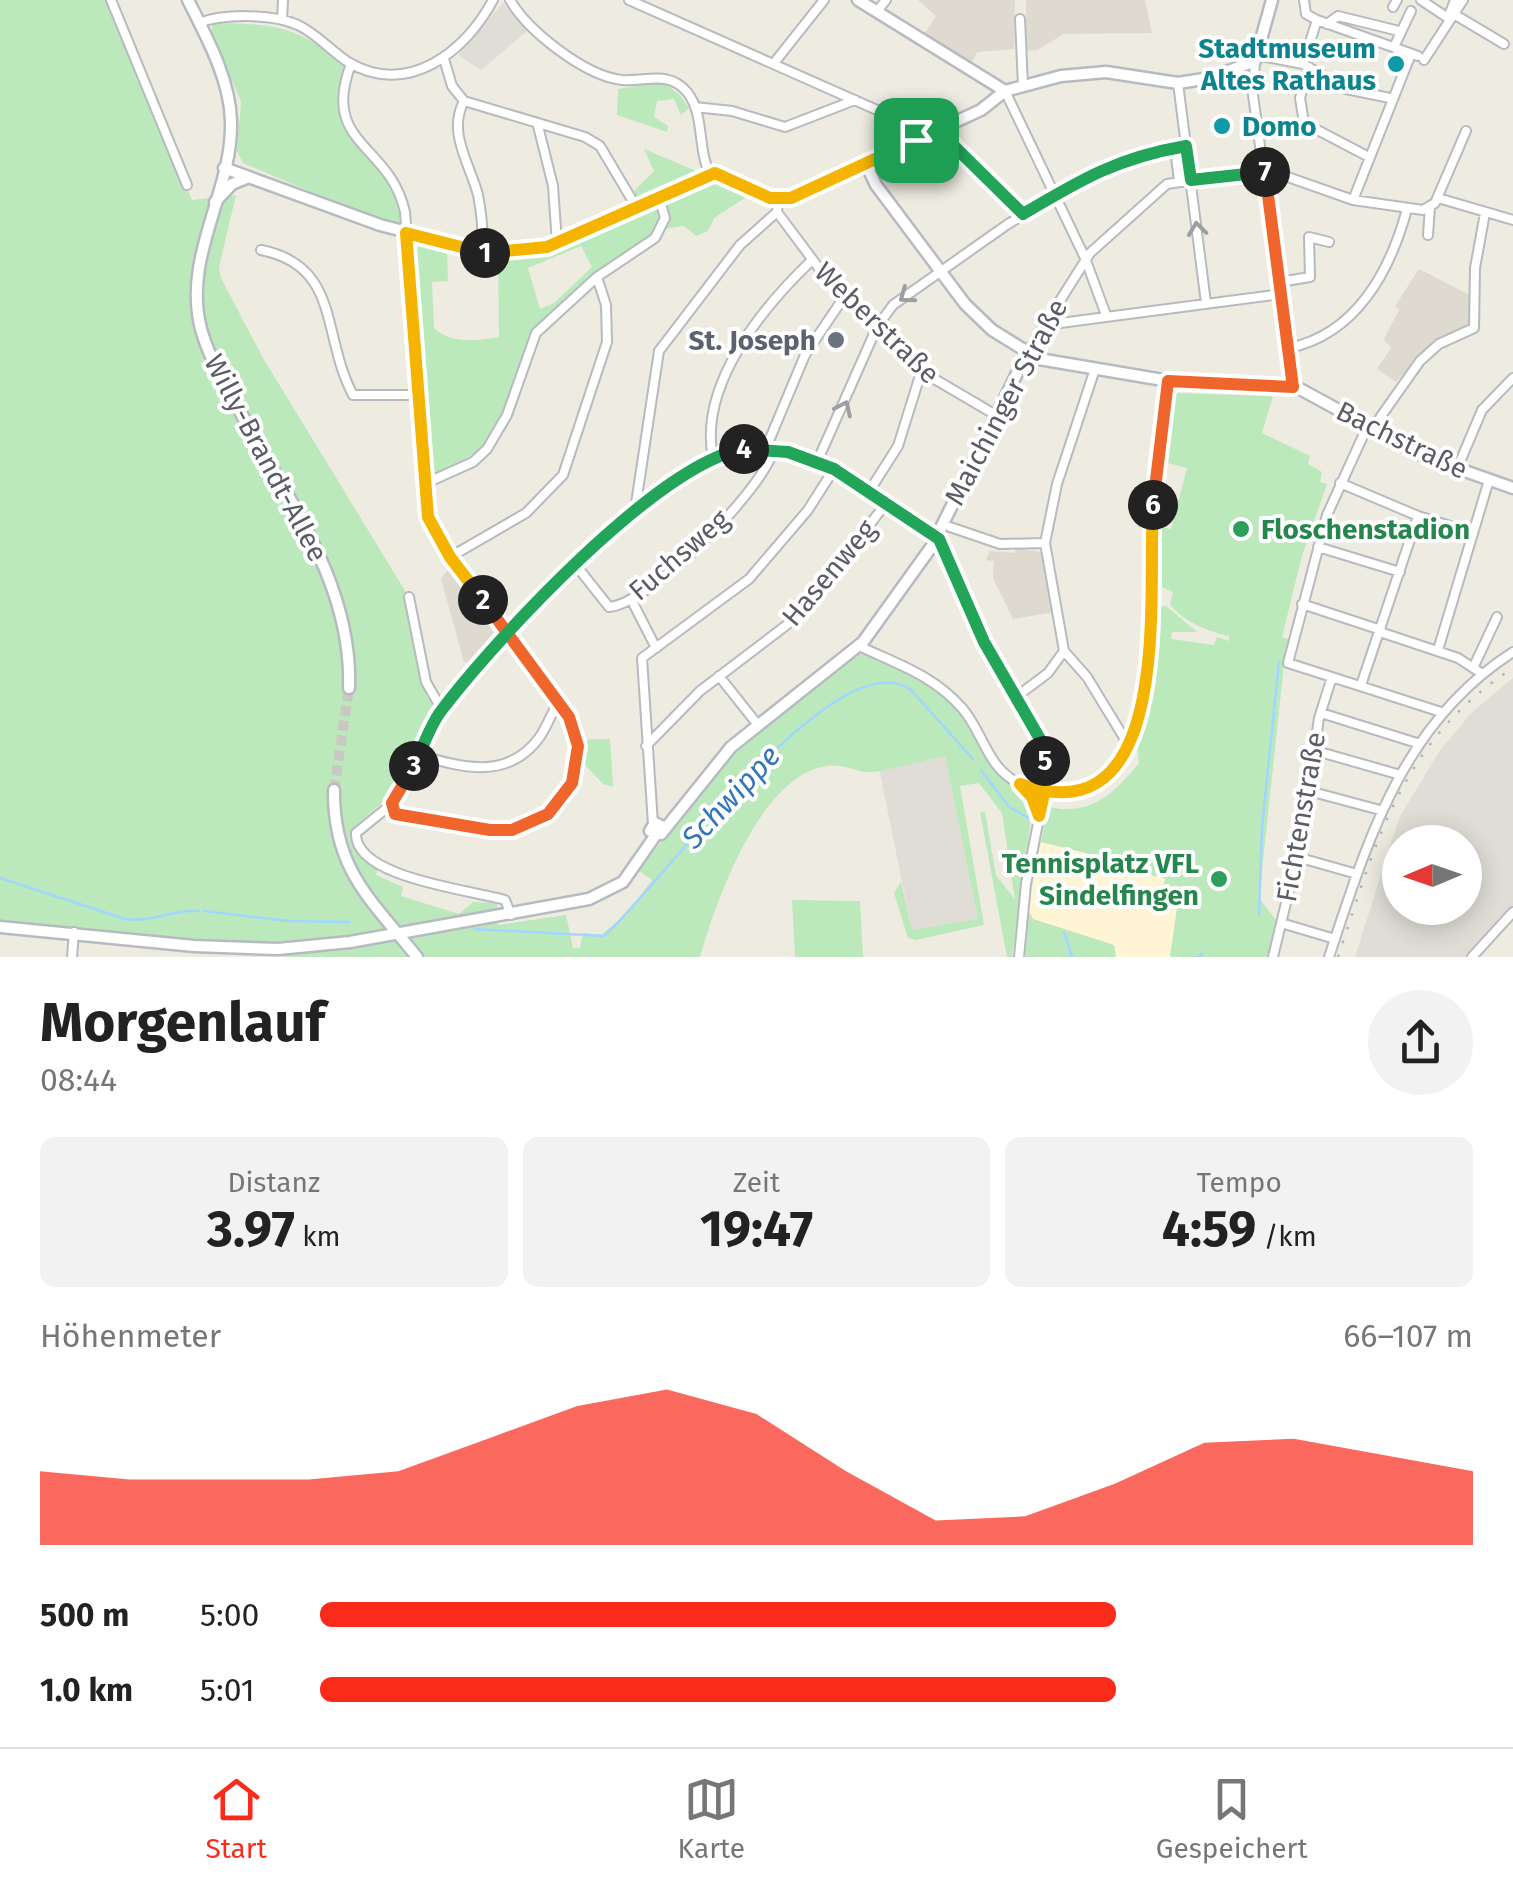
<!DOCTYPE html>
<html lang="de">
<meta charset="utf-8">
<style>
:root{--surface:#fff;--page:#f2f2f2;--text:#222;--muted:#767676;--line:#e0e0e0;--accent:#fa2b1b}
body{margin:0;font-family:"Fira Sans",sans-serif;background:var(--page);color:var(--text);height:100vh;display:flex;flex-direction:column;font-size:38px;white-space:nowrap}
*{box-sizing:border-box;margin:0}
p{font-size:32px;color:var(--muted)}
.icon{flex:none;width:55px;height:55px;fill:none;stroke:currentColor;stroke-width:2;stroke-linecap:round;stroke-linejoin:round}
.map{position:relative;height:957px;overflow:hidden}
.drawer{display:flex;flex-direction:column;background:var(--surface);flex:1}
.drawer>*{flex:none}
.needle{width:65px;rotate:268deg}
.buttons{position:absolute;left:1382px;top:825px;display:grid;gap:20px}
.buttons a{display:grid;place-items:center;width:100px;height:100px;border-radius:50%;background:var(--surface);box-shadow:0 5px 25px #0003;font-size:50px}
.pin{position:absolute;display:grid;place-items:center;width:85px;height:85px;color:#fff;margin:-42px;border-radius:20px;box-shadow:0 5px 15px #0006}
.km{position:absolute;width:50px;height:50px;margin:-25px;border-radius:50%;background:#222;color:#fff;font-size:28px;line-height:50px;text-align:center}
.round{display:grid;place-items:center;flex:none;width:105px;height:105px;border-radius:52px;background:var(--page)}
.overview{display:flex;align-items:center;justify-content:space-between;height:170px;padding:0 40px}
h1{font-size:55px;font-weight:700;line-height:75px}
.metrics{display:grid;grid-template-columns:repeat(3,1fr);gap:15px;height:170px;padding:10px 40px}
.metrics div{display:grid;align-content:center;border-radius:15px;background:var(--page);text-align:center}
.metrics b{font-size:50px;font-weight:700}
.metrics small{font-size:28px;font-weight:400}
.metrics p{font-size:28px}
.chart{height:280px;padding:20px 40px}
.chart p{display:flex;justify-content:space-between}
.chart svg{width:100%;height:180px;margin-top:10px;fill:var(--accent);opacity:.7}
ul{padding:0 40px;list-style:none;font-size:32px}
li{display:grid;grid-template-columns:160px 120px 1fr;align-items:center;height:75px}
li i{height:25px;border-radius:12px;background:var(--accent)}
.tabs{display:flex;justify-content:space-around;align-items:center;height:140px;border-top:2px solid var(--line);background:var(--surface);font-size:28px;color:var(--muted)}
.tabs a{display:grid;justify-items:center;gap:5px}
.tabs .current{color:var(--accent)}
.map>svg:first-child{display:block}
</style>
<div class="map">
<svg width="1513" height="957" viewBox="0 0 1513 957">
<rect width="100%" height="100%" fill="#eeebe1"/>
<path fill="#fff5d5" d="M1041 842 1094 855V863L1166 878 1179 894 1170 957H1116L1114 945 1033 919 1028 910Z"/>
<path fill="#dfddd6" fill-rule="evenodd" d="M503 3 527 31 481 70 458 55Z
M1513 678V916L1479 957H1355L1399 818 1439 752 1471 713ZM1400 842H1465V908H1400Z
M945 756 978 919 912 931 879 768Z"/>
<path fill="#dedad0" d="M918 0H1015L1014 49 977 52 971 64 925 33 936 16Z
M1026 0H1145L1152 33 1064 34 1037 50 1026 51Z
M1419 269 1472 296 1470 328 1431 343 1396 382 1377 369 1391 348 1384 339 1399 310 1395 306Z
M1015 549 1042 552 1055 612 1013 619 993 578 994 561 986 560 990 551 1015 553Z
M449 568 499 631 477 663 464 662 441 579Z"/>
<path fill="#bbe9bb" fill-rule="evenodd" d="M0 0H107L192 200 236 195 219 267 221 278 263 358 407 594 426 695 436 711 399 788 355 826 357 851 380 865 376 875 403 887 401 896 459 914 473 902 497 903 498 925 566 915 573 948H580L583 933 601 935 626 914 652 880 638 870 737 750 850 658 864 653 922 677 946 697 971 723 994 769 1027 800 1031 809 1029 833 1012 957H1007L980 812H985L996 875 1015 900 1002 813 979 783 960 786 984 925 916 940 908 938 894 893 901 882 912 930 978 919 945 756C927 759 876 775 863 772 853 769 840 764 827 766 760 775 716 901 700 957H285L278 946 0 923Z
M214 23C274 24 294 25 342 62L346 67C311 157 416 158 399 223L354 210 243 163 237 151 241 102 211 31Z
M662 82 679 94 689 108 681 115 674 99 657 101 654 117 668 126 667 132 617 115 618 89Z
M644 149 751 194 714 218 708 231 696 236 684 226 657 230 617 258 529 335 506 410 486 446 432 479 425 470 412 243 447 251 448 281 432 282 434 328C450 344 477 341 499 337L498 261 540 253 640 214 633 192 654 171ZM581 246 592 267 554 303 540 309 528 268Z
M1170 393 1273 396 1262 433 1310 456 1308 464 1322 472 1320 482 1327 484 1302 556 1282 637 1291 640 1284 664 1259 898 1279 924 1276 957H1170L1179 894 1163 888 1165 878 1094 864V855L1041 842 1048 807C1091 816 1113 795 1139 763L1137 743 1146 709 1155 606H1166L1197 632H1172L1171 639 1214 645 1217 637 1229 641V636C1211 632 1184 623 1170 604L1173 592 1155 584 1154 526 1171 529 1187 468 1160 461Z
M590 739H610L613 787 603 784 583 763 582 743Z
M792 900 860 901 863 957H795Z
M1028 910 1033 919 1114 945 1116 957H1024Z"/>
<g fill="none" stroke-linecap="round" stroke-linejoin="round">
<path stroke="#a0d6ff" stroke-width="2.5" d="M981 770 1009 807 1029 818
M0 878 125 919C152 923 173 909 199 911
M204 911 288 921 350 922
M1259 915 1262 827 1279 662
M474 929 604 936C656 892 837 635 911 690L973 759
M1064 932 1072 957
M1199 957 1202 954"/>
<path stroke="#c9c8c2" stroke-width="10" stroke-dasharray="10 5" stroke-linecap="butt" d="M334 790 349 688"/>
<defs>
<path id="street" d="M111 0 187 185
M510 0C528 31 585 76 622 80 646 82 669 70 687 92 705 114 697 149 710 174
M629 0 904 122 915 140
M1304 0 1306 14 1317 20 1418 56
M1421 0 1448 18 1455 0
M1393 7 1397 0
M878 10 886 0
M1452 13 1504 44
M1020 19 1023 86
M282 20 283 0
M199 23C225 13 273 14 298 25 317 34 331 51 348 62 408 98 466 51 493 0
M1327 24 1338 16 1399 31
M1394 47 1411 11
M1256 55 1303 64 1346 89 1390 98
M444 59 452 86 464 101 585 137 600 146 638 210
M1424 60 1463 0
M1255 61 1253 95 1293 387
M774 63 824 0
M351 64C320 145 390 143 405 212L428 517 456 566 569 717C579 742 581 767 567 791 530 856 455 818 397 816L393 803
M1303 64 1317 20
M1309 67 1300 98 1304 123 1369 157
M1219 78 1237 75 1253 82
M1178 83 1206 303
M1005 91 1085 258 1106 315
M464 101C447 133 470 164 478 195 482 214 483 233 483 252
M695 107 732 111 785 127 855 100
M538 126 553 186 557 243
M943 128 954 146 1023 215
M1175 148 1179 181
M1438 198 1513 220
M1353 200 1411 54
M777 212 827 279 870 322 902 345 926 374 994 414
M1428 235 1430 207
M261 250C341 266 321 335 353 395H417
M1279 282 1310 277 1309 237 1329 242
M1045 325 1281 294
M1289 348C1356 334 1390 272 1407 209
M1027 353 1090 253 1167 184 1265 169 1353 200 1423 210 1435 203 1466 131
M1095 369 1057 484 1045 543 1064 651 1087 677 1129 746
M1367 427 1327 515 1288 663 1441 712
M1372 429 1420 361 1439 344 1474 328 1475 268 1485 213
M766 448 805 355 844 297
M713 458C698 385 763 307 811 261
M817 462 877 327 893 305 1008 224 1101 169 1141 153 1186 147
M1457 469 1482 410 1513 378
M1340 483 1418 516 1473 533
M424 484 473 462 487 449 507 415 536 333 597 277 655 238 665 218 660 200
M870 490 898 446 922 369
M635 510 713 458 766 448 796 453 841 473 939 539 984 642 1044 753 1045 788 1026 884 1019 957
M950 527 1000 544 1045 543
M1318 547 1400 572
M450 557 526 513 563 475 607 342 606 305 597 277
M575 564 609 607C651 603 763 490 774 449
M409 597 426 682 442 710
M631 599 656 648
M1302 604 1381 630
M1380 632 1458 658 1481 673
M859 646C897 664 933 675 962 708 984 733 987 770 1021 784 1042 793 1066 794 1087 784 1172 743 1148 595 1152 517 1154 471 1161 426 1169 381
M1438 650 1489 480
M1474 666 1497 617
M719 676 758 725
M1361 685 1418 516
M1016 697 1048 673 1064 651
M1321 713 1417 743
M646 746 700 691 801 614 887 502
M1313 750 1397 774
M420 755C462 768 508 780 539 738 547 727 551 713 559 702
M1023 787 1038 813
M1309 791 1380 810
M653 824 642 658 749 579 808 510 834 469
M1297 857 1357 874
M511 915 505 900C472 890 354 878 356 833L393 803 439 714 508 631 635 510 659 351 740 245 777 212 778 199
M1281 923 1335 939
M72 957 74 932
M1273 957 1303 832 1319 718 1332 677
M1329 957C1368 839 1403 722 1513 652
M1472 957 1513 912"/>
<path id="secondary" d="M188 0C206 36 230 79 231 121 233 192 182 256 201 329 208 355 223 380 236 404 284 494 353 583 349 688
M858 0 1005 91
M867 166 876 185 965 304 992 330 1039 359 1169 381 1300 389 1425 457 1513 488
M224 168 380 225 493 254 557 243 715 173 770 198H791L981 110 1005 91 1061 76 1106 72 1178 83 1210 78 1255 61 1272 0
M215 202 232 184 249 177
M334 790C333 869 371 900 417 957
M663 827 655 823 650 831 661 834 731 747 863 642 932 546 1027 353
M0 927 194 946 278 949 350 942 589 899 623 882 655 836"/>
</defs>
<use href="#street" stroke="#b7babf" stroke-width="12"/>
<use href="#secondary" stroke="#b7bbc1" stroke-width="15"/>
<use href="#street" stroke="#fff" stroke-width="8"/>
<use href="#secondary" stroke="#fff" stroke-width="10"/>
<path stroke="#b3b4b5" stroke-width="2.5" stroke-dasharray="2.5 12" stroke-linecap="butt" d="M1338 957C1377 839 1402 740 1513 668"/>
</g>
<defs><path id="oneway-chevron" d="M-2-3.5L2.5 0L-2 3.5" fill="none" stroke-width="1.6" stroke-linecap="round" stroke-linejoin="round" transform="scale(2.5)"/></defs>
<g stroke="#9c9ea2">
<use href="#oneway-chevron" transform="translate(1197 229) rotate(-97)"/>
<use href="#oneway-chevron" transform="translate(906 296) rotate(144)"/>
<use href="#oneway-chevron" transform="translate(844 408) rotate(-65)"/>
</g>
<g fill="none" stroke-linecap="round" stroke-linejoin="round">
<defs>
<path id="split-1" d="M485 253 547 247 715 173 770 198H791L916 140"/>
<path id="split-2" d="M483 600 450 557 428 517 406 233 485 253"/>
<path id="split-3" d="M414 766 392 803 395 814 490 830H512L548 814 572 783 578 746 569 717 483 600"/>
<path id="split-4" d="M414 766C423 748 429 727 441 711 494 641 659 462 744 449"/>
<path id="split-5" d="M744 449 788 452 834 469 939 539 984 642 1040 739 1045 761"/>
<path id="split-6" d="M1045 761V788L1044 794 1039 816 1032 797 1020 784C1177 841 1147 587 1153 505"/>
<path id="split-7" d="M1153 505 1168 381 1293 387 1265 172"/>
<path id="split-8" d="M916 140 942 128 954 146 1023 214C1082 179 1117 158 1186 146L1191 180 1265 172"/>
</defs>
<use href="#split-1" stroke="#fff" stroke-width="20"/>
<use href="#split-2" stroke="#fff" stroke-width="20"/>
<use href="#split-3" stroke="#fff" stroke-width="20"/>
<use href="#split-4" stroke="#fff" stroke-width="20"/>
<use href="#split-5" stroke="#fff" stroke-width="20"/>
<use href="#split-6" stroke="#fff" stroke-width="20"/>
<use href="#split-7" stroke="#fff" stroke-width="20"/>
<use href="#split-8" stroke="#fff" stroke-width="20"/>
<use href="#split-1" stroke="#f5b400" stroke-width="12"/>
<use href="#split-2" stroke="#f5b400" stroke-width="12"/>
<use href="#split-3" stroke="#f0652b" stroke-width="12"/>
<use href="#split-4" stroke="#22a559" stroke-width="12"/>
<use href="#split-5" stroke="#22a559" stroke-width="12"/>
<use href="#split-6" stroke="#f5b400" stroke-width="12"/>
<use href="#split-7" stroke="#f0652b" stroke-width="12"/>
<use href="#split-8" stroke="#22a559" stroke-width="12"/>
</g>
<g fill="#0f9aa8" stroke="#fff" stroke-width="4">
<circle cx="1396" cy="64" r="10"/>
<circle cx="1222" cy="126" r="10"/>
</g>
<circle fill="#6b7280" stroke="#fff" stroke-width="4" cx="836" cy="340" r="10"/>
<g fill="#2e9e5b" stroke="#fff" stroke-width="4">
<circle cx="1241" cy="529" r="10"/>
<circle cx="1219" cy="879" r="10"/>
</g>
<g text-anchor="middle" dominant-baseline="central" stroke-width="8" stroke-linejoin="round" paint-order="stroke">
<g font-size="28" font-weight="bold" fill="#0d838f" stroke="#fff" text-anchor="end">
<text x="1376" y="48">Stadtmuseum<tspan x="1376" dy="32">Altes Rathaus</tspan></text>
<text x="1242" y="126" text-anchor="start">Domo</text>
</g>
<g font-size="28" fill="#5a5e64" stroke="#fff">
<text transform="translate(877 323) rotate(44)">Weberstraße</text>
<text transform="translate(1006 402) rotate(-62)">Maichinger Straße</text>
<text transform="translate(1402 440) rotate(26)">Bachstraße</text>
<text transform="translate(266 458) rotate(62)">Willy-Brandt-Allee</text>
<text transform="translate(679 555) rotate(-41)">Fuchsweg</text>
<text transform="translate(829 573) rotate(-50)">Hasenweg</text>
<text transform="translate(1301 817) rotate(-80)">Fichtenstraße</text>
</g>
<g font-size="28" font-weight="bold" fill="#5b616d" stroke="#fff" text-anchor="end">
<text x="816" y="340">St. Joseph</text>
</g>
<g font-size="28" font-weight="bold" fill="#27864d" stroke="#fff" text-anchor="start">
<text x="1261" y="529">Floschenstadion</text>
<text x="1199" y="863" text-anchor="end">Tennisplatz VFL<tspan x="1199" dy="32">Sindelfingen</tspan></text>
</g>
<g font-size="30" font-style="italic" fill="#3376bb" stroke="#fff">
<text transform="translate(731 797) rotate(-47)">Schwippe</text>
</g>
</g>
</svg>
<div class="buttons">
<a><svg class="needle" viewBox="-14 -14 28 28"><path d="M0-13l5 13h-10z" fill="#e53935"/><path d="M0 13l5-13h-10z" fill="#767676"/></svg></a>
</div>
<div class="pin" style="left:916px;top:140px;background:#1e9e55"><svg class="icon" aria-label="arrive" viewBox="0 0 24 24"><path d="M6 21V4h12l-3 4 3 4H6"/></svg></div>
<b class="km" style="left:485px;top:253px">1</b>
<b class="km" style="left:483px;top:600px">2</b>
<b class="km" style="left:414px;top:766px">3</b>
<b class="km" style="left:744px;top:449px">4</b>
<b class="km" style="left:1045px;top:761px">5</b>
<b class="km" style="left:1153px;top:505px">6</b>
<b class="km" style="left:1265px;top:172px">7</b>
</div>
<section class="drawer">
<div class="overview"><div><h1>Morgenlauf</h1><p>08:44</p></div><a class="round"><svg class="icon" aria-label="share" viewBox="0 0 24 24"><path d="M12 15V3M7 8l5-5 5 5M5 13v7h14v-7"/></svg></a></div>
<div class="metrics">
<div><p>Distanz</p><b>3.97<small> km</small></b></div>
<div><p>Zeit</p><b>19:47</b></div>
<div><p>Tempo</p><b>4:59<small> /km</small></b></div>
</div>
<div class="chart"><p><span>Höhenmeter</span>66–107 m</p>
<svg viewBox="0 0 160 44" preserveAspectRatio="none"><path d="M0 44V26L10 28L20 28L30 28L40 26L50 18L60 10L70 6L80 12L90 26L100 38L110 37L120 29L130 19L140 18L150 22L160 26V44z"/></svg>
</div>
<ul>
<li><b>500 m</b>5:00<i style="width:69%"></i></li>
<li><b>1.0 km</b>5:01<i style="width:69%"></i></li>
</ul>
</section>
<nav class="tabs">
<a class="current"><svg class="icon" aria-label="home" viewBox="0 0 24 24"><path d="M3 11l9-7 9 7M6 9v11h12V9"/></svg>Start</a>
<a><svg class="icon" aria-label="map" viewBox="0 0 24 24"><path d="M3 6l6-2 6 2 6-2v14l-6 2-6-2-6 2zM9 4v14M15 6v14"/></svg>Karte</a>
<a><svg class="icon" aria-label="saved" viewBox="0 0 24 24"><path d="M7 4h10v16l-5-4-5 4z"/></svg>Gespeichert</a>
</nav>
